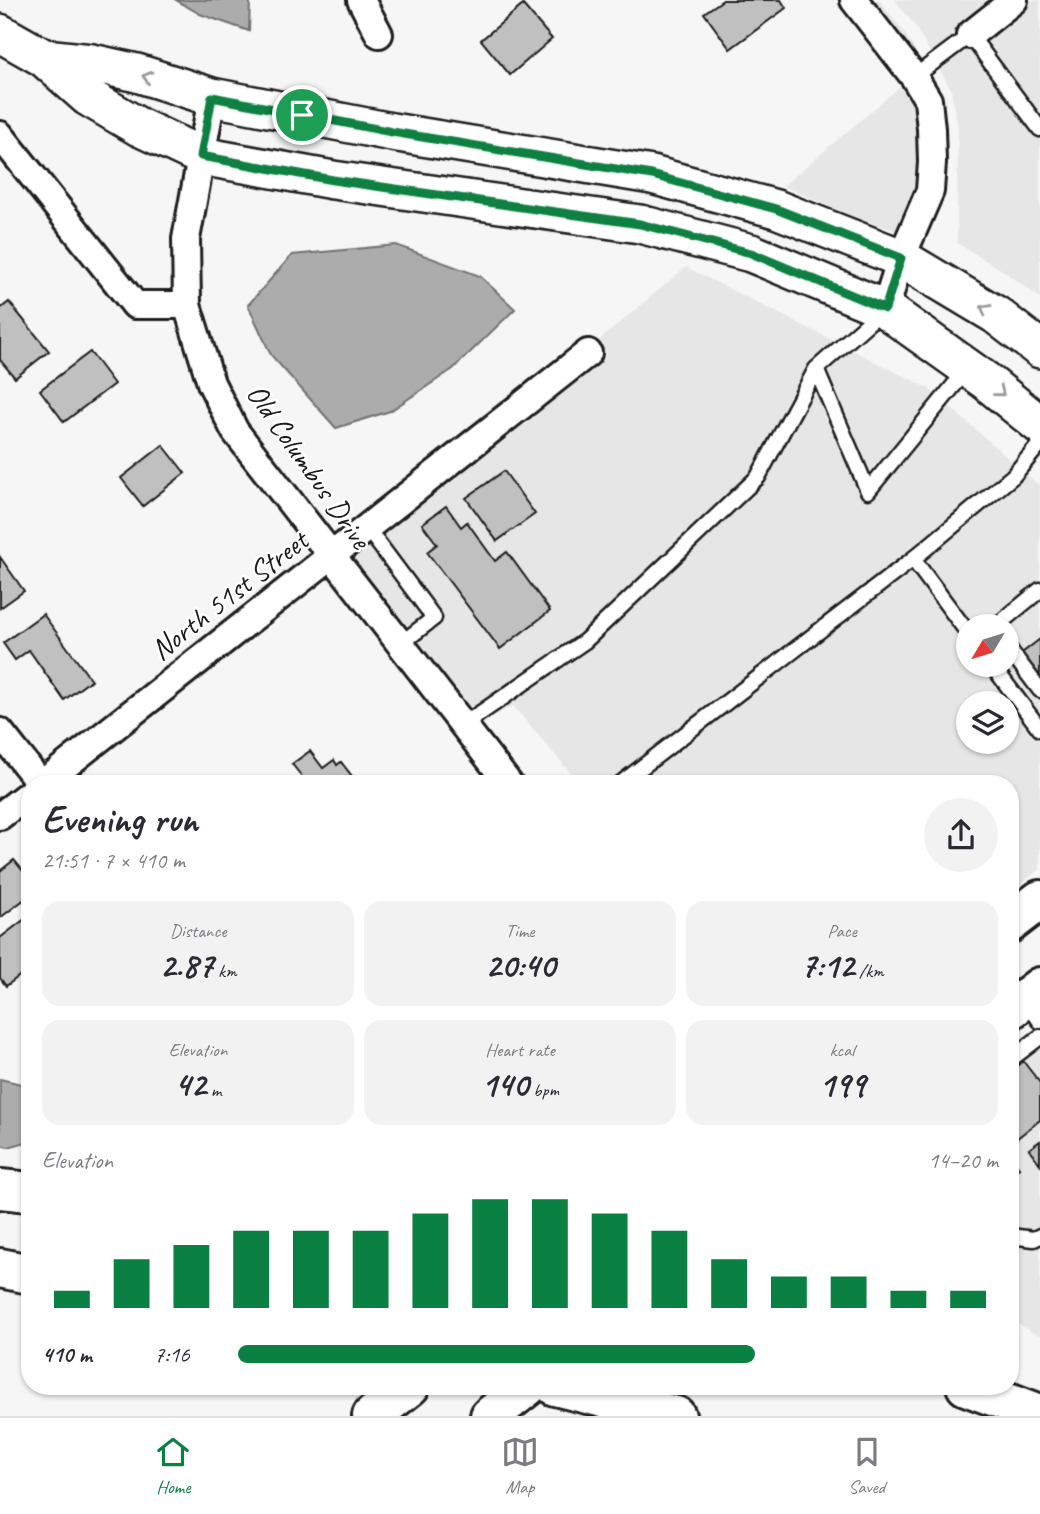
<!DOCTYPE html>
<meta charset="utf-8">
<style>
:root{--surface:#fff;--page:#f2f2f3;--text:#2b2b33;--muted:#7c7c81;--line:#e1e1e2;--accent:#0b8043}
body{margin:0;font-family:Caveat,sans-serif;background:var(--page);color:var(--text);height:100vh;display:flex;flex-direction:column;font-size:26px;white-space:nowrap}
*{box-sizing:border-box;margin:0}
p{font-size:23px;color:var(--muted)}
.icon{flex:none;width:38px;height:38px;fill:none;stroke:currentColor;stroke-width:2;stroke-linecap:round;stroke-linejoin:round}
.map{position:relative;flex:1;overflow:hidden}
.drawer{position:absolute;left:21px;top:775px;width:998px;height:620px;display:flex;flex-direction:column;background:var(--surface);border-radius:28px;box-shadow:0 2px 5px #0004}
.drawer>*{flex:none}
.needle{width:46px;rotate:232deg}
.buttons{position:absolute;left:956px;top:614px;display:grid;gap:14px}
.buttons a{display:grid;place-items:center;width:63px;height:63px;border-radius:50%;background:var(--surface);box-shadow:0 2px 5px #0004;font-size:35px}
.pin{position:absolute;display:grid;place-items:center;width:60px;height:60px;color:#fff;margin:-30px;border:4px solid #fff;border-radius:50%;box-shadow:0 2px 7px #0007}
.round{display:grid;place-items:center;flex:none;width:74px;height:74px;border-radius:37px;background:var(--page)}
.summary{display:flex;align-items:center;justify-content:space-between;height:119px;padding:0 21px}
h1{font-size:38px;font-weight:600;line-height:52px}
.stats{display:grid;grid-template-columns:repeat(3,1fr);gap:10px;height:119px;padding:7px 21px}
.stats div{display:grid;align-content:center;border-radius:18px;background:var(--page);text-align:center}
.stats b{font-size:35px;font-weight:600}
.stats small{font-size:19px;font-weight:400}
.stats p{font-size:19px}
.chart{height:196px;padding:14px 21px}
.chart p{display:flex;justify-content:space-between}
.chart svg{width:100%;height:126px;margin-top:7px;stroke:var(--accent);stroke-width:6}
ul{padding:0 21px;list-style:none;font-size:23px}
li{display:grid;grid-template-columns:112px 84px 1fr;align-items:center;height:52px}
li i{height:18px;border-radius:9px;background:var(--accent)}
.tabs{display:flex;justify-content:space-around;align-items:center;height:98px;border-top:2px solid var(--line);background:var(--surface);font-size:19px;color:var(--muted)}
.tabs a{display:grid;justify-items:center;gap:4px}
.tabs .active{color:var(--accent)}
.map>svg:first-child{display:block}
</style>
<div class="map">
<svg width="1040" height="1416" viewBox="0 0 1040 1416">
<rect width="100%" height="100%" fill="#f6f6f6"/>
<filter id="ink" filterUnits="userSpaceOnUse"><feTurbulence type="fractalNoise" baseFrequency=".0143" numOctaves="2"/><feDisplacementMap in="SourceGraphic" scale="14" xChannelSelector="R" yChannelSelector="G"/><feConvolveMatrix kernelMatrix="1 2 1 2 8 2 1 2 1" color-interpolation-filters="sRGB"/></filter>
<g filter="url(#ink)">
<path fill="#e6e6e6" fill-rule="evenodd" d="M872 0H879L905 33 922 64Z
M895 0H1040V298L1005 272 957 243 958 128 951 89 915 26Z
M902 85 915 106 918 163 916 189 898 231 859 219 783 186Z
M686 267 928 388 1040 486V869L1010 893V784H580L513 706 479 723 383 600 353 556 607 355 597 342ZM968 626H1006V665H968ZM968 704H1006V742H968Z
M1040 1036V1336L1010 1320V1059Z"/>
<path fill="#acacac" stroke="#727272" stroke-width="2" d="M176 0H250L249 31 200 14Z
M396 245 480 276 515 309 453 369 390 411 336 428 271 355 248 305 292 255Z
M0 1079 30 1086V1141L8 1147 0 1145Z"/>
<path fill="#c0c0c0" stroke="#1c1c1c" stroke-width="2" d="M723 0H781L786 8 730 49 704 13Z
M523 5 552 39 510 75 481 40Z
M9 302 49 351 15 378 0 360V309Z
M90 352 114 384 64 422 40 390Z
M163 445 185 473 143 506 121 478Z
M504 471 535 514 497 541 466 498Z
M446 506 461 527 467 522 495 561 507 552 550 611 500 649 427 552 437 544 422 524Z
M0 557 24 591 0 608Z
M43 614 91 680 64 700 29 650 15 660 3 643Z
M1040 639V677L1022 653Z
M310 751 323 768 334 760 337 765 341 762 358 784H303L306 782 292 764Z
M14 860 30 879V895L0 918V871Z
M30 915V968L6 986 0 978V938Z
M1023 1061 1040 1083V1120L1011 1143 1010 1071Z
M1040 1141V1164L1029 1149Z
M1010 1155 1019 1168 1010 1175Z"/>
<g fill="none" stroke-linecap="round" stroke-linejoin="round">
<defs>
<path id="service" d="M914 77 970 35 1040 129
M816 369 868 491 968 368
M367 528 434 618 399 645
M913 559 968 633
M1000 626 1001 622 1040 590
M1006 645 1040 690
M992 665 1040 729
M463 725 585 641 758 477 816 369 884 309
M620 784 913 559 1013 476 1040 444
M1025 999 1040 1021
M1010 1060 1040 1037
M1010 1236 1034 1239 1040 1236"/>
<path id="minor" d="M361 0 379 34
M854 0 914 77 928 100 931 129 932 162 930 191 901 258 885 309
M970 35 1014 0
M212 97 186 239 187 305 211 383 235 431 509 784
M0 135 135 305H187
M0 732 41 784
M42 784 588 353
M0 816 30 793"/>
<path id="secondary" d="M0 33 44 58 88 97 139 127 201 156 333 180 640 224 751 253 885 309 986 381 1040 425
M44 58 92 63 137 73 212 97 392 132 652 175 776 209 901 258 996 315 1040 349"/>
<path id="primary" d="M1010 923 1040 900
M1010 1010 1040 987
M372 1416 410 1386
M490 1416 528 1386"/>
<path id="motorway" d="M0 1189 30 1192
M0 1268 30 1274
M555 1386 676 1416
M966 1386 1040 1414"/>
</defs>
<use href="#service" stroke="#1c1c1c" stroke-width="19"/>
<use href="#minor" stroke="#1c1c1c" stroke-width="32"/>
<use href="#secondary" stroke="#1c1c1c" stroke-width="42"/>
<use href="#primary" stroke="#1c1c1c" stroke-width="44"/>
<use href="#motorway" stroke="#1c1c1c" stroke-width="44"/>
<use href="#service" stroke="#fff" stroke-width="14"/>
<use href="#minor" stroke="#fff" stroke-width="26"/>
<use href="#secondary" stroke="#fff" stroke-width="37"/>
<use href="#primary" stroke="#fff" stroke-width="38"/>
<use href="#motorway" stroke="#fff" stroke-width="38"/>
</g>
<defs><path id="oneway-chevron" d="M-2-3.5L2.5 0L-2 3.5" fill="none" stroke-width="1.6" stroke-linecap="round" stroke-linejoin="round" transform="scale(1.75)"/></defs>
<g stroke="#999">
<use href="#oneway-chevron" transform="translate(147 77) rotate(-163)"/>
<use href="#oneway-chevron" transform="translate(985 309) rotate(-149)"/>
<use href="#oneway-chevron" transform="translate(1000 392) rotate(39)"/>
</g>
</g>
<g fill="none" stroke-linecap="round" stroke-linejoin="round" filter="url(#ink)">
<defs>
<path id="route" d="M212 97 392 132 652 175 776 209 901 258 885 309 751 253 640 224 333 180 201 156Z"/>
</defs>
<use href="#route" stroke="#fff" stroke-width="14"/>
<use href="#route" stroke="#0b8043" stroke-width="9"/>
</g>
<g text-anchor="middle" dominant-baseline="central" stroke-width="5" stroke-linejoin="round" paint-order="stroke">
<g font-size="30" fill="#1c1c1c" stroke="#fff">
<text transform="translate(309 466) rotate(55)">Old Columbus Drive</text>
<text transform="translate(229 595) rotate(-38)">North 51st Street</text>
</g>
</g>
</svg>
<div class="buttons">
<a><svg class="needle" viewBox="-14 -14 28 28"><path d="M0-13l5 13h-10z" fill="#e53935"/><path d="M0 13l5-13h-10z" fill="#7c7c81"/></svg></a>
<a><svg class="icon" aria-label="layers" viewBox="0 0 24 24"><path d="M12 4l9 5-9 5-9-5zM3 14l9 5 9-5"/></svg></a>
</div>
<div class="pin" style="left:302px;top:115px;background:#1e9e55"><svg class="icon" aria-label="arrive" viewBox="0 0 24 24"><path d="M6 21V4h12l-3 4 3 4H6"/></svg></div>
<section class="drawer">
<div class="summary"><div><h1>Evening run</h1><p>21:51 · 7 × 410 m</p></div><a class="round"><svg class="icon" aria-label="share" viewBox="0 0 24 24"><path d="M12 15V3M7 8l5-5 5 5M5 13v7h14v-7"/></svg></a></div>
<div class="stats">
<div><p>Distance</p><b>2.87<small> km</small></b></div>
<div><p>Time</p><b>20:40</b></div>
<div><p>Pace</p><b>7:12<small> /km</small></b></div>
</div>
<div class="stats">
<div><p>Elevation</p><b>42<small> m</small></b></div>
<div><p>Heart rate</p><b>140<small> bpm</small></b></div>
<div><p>kcal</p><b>199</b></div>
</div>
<div class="chart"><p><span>Elevation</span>14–20 m</p>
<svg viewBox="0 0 160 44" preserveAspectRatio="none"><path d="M5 44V38M15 44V27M25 44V22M35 44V17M45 44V17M55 44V17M65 44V11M75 44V6M85 44V6M95 44V11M105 44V17M115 44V27M125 44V33M135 44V33M145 44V38M155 44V38"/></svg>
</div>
<ul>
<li><b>410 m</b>7:16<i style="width:68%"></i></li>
</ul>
</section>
</div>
<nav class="tabs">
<a class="active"><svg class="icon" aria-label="home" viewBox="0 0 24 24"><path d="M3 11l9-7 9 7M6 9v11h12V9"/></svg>Home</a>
<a><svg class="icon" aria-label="map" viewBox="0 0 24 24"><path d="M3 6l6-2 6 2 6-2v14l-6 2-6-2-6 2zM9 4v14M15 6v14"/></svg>Map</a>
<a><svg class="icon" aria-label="saved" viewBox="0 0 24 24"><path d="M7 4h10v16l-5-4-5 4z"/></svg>Saved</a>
</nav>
